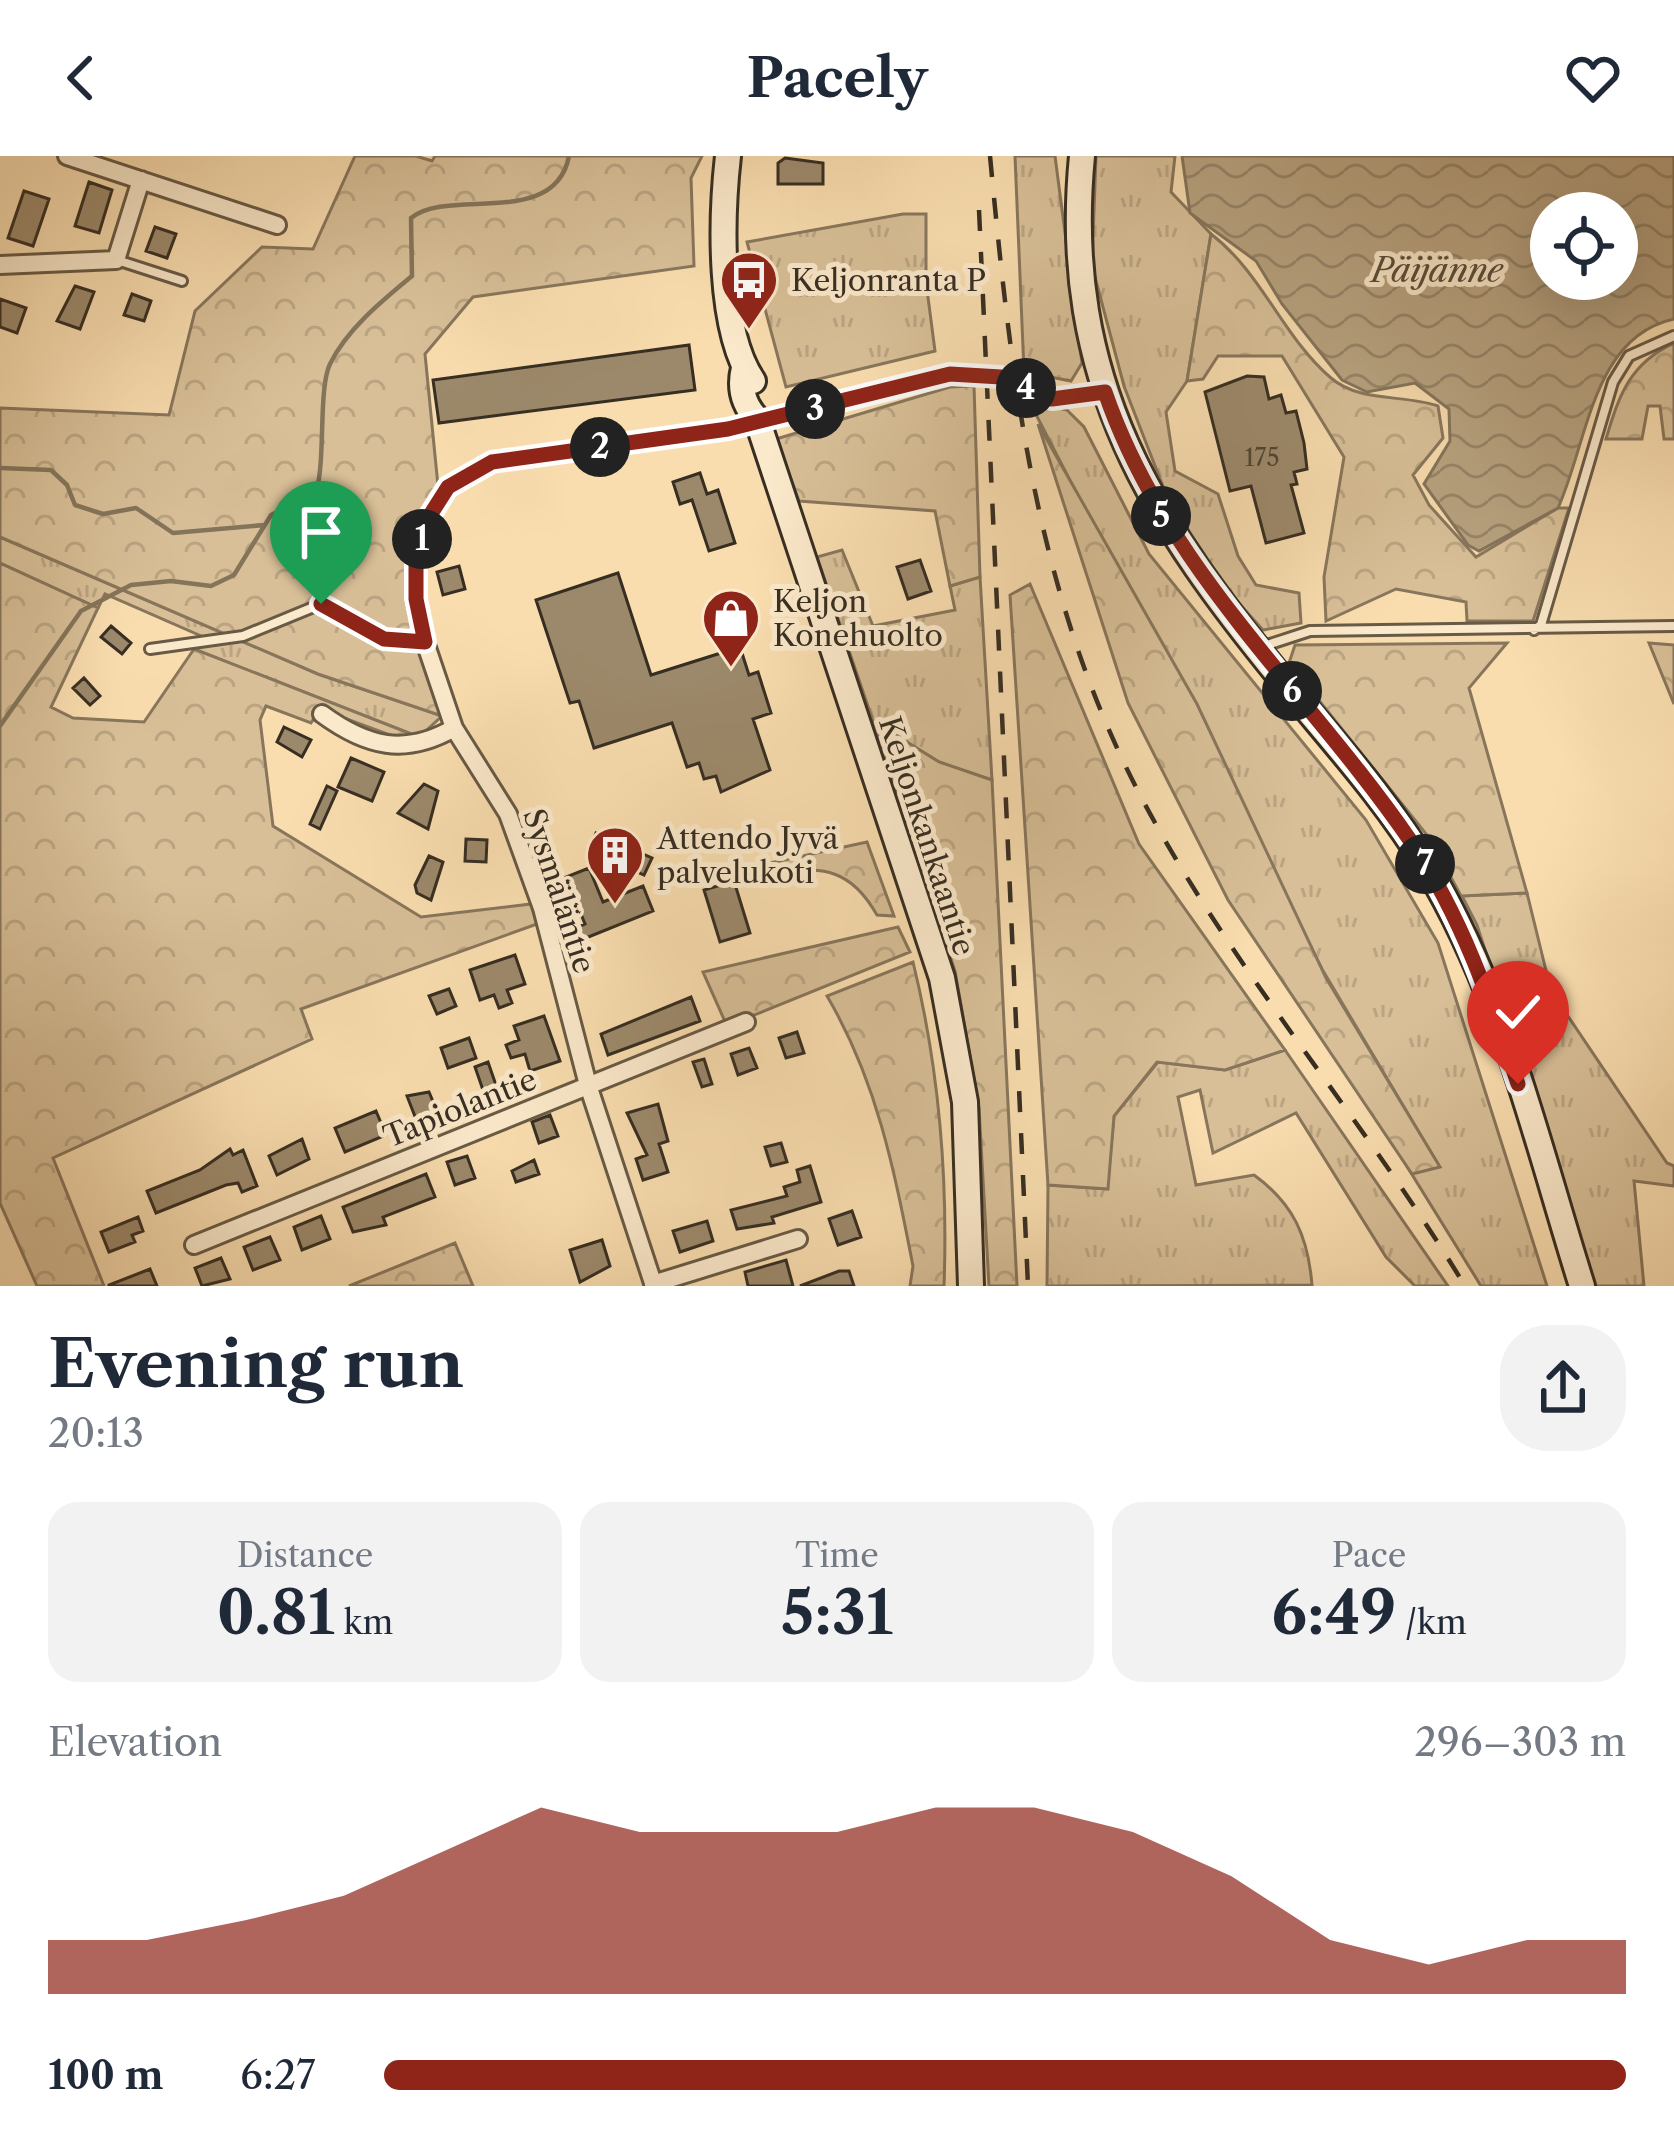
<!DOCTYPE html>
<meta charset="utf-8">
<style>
:root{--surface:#fff;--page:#f2f2f3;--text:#1f2937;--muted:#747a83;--accent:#8f2418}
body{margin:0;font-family:"Libre Caslon Text",serif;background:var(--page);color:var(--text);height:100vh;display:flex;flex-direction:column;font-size:45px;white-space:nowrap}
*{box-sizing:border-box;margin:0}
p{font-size:39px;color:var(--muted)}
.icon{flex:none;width:66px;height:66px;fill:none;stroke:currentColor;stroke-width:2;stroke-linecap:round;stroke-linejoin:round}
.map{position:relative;height:1130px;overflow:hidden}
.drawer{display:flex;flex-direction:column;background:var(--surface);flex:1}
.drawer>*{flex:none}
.tools{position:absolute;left:1530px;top:36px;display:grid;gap:24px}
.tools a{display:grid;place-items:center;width:108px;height:108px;border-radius:50%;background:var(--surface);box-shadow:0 12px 48px #0002;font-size:60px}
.pin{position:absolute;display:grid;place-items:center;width:102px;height:102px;color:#fff;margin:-123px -51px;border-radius:50% 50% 50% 0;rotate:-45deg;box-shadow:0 0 12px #0007}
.pin .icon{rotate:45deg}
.km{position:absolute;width:60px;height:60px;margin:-30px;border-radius:50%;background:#222;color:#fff;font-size:33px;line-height:60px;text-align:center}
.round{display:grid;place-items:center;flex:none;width:126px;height:126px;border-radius:48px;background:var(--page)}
.overview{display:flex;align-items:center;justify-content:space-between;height:204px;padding:0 48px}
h1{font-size:66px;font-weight:700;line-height:90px}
.stats{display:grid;grid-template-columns:repeat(3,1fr);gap:18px;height:204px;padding:12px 48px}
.stats div{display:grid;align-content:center;border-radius:30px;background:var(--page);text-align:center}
.stats b{font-size:60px;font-weight:700}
.stats small{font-size:33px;font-weight:400}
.stats p{font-size:33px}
.chart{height:336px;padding:24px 48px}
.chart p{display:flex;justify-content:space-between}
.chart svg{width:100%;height:216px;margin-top:12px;fill:var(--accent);opacity:.7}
ul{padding:0 48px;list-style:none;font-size:39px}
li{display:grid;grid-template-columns:192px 144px 1fr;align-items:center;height:90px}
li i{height:30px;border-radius:15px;background:var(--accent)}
header{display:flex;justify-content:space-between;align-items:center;height:156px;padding:0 48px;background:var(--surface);font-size:54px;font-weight:700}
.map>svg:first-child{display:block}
</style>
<header><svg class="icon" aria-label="back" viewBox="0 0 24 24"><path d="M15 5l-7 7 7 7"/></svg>Pacely<svg class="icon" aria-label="heart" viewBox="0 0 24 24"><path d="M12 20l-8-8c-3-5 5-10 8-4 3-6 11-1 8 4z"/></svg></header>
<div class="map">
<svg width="1674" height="1130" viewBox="0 0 1674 1130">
<defs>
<pattern id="grass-tufts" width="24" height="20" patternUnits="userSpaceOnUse" patternTransform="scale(3)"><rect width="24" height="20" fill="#d8bf97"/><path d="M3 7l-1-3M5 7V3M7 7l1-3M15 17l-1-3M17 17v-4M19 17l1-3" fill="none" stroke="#baa482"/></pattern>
<pattern id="forest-crowns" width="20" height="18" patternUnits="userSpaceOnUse" patternTransform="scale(3)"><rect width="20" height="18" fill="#d8bf97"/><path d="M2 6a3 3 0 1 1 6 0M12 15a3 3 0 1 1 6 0" fill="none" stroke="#baa482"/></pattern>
<pattern id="water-waves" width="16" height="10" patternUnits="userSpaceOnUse" patternTransform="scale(3)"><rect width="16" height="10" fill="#b7a27f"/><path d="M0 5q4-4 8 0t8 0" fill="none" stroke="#968468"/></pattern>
</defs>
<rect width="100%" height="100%" fill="#f9ddaf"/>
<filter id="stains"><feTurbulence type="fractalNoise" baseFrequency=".00167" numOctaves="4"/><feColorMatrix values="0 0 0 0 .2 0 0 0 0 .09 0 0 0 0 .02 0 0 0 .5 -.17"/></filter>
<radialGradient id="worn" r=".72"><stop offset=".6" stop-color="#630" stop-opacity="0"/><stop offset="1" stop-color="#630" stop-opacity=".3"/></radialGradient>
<path fill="url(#grass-tufts)" stroke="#88765c" stroke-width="3" d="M1015 0H1055L1082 207 1071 225 1024 216Z
M1096 0H1175L1171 36 1211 78 1187 225 1166 256 1175 315 1218 338 1238 400 1256 429 1299 437 1301 467 1263 474 1227 434 1171 351 1124 230 1092 110Z
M903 58H926V126L935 195 786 231 747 86Z
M1029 245 1067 254 1084 271 1149 398 1366 664 1438 787 1547 1130H1481L1408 1012 1439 1010 1322 813Z
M0 381 318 518 442 560 419 581 194 493 201 480 105 438 98 452 0 407Z
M842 394 873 470 955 454 950 430 980 421 992 624 939 606 873 565 817 401Z
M1527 737 1551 835 1667 1007 1674 1010V1030L1634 1025 1644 1130H1595L1477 769 1462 740Z
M1285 894 1448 1130H1415L1386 1101 1296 957 1213 997 1200 934 1178 941 1196 1029 1254 1019C1294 1048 1308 1081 1312 1129L1047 1130 1048 1029 1107 1033 1114 960 1158 906 1225 914Z"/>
<path fill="url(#forest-crowns)" stroke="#88765c" stroke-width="3" d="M355 0H416L432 5 435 0H702L691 22 694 110 473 141 425 198 438 330 417 363 407 403 408 446 442 560 318 518 0 381V252L169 259 195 155 262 91 313 93Z
M1211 78C1262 117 1283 181 1331 222 1360 247 1404 238 1438 250L1443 282 1413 319 1429 349 1476 401 1558 352H1569L1533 465H1467L1466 446 1396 433 1326 465 1324 421 1344 301 1282 200H1218L1203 223 1187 225Z
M1674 187V283H1664L1660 250H1648L1642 283H1606C1619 239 1630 207 1674 187Z
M974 230 980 421 950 430 935 355 799 345 776 283 950 231Z
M1038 268 1197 548 1326 822 1440 1011 1412 1018 1228 744 1128 547Z
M0 407 98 452 51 551 73 562 144 566 194 493 419 581 406 585 320 553 311 567 266 550 260 564 273 670 421 761 531 748 537 768 301 853 312 883 53 1002 104 1130H37L0 1047Z
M1030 428 1139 688 1285 894 1225 914 1157 906 1114 960 1108 1033 1048 1029 1010 439Z
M1507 487 1469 532 1527 737 1461 740 1431 684 1289 507 1295 489Z
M1649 487 1674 489V548Z
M873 565 939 606 992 624 1017 1130H989L979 952 955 815Z
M867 686 894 760 877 759C839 692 799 722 738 714Z
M898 771 910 796 727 870 703 816Z
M913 806C939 912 948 1021 944 1130H910L913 1110C894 1013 877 925 827 840Z
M455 1087 473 1130H349Z"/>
<path fill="url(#water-waves)" stroke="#84745a" stroke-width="3" fill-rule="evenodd" d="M1182 0H1674V163C1592 181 1588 286 1558 352L1479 395 1468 389 1424 328 1450 285 1449 253 1415 227 1367 236 1342 224 1282 148 1256 105 1190 57ZM1551 57H1617V123H1551Z"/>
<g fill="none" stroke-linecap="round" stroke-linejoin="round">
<path stroke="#84745a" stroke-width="4.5" d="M0 312 51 314 67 329 75 349 103 358 136 352 173 377 264 369
M0 570 81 455 131 429 171 425 211 430 234 419 271 359 316 337C326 302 318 233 330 208 347 173 383 144 412 120L411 62C449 31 555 73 569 0"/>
</g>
<path fill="#9c896b" stroke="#372e22" stroke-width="3" d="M785 2 823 7V28H778V7Z
M89 26 112 34 99 77 75 70Z
M24 35 49 43 33 90 8 82Z
M155 71 176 78 167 102 146 95Z
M75 130 94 136 80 173 57 165Z
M132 138 151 145 144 165 124 159Z
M0 143 26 152 17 177 0 171Z
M689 189 695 234 439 267 433 224Z
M1247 220 1264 221 1269 243 1281 239 1286 257 1296 255 1304 287 1307 313 1294 316 1297 328 1291 329 1304 377 1266 387 1251 330 1230 335 1205 236Z
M700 317 707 338 718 334 735 387 709 395 692 344 680 348 673 326Z
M920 404 931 435 908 443 897 411Z
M459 410 465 433 443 439 437 416Z
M618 417 651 519 740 491 749 519 758 516 771 557 753 563 770 614 721 636 716 620 704 623 699 607 687 611 672 567 594 592 579 545 570 547 536 444Z
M111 470 131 487 122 498 101 481Z
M84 522 100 540 90 549 73 532Z
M284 571 311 584 302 601 277 586Z
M351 602 384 616 372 645 338 631Z
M424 628 438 635 428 673 398 657Z
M327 630 337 635 320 673 310 668Z
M596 677 652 702 644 719 589 694Z
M466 683 487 684 486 706 465 705Z
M429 700 443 706 431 744 417 737 415 729Z
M589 712 603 746 643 730 653 755 581 784 576 772 585 768 566 721Z
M734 725 750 777 720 786 704 734Z
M515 799 525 828 507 834 512 847 499 852 494 839 480 844 470 814Z
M449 833 456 850 437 858 429 840Z
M691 841 700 865 608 899 601 878Z
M544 860 560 905 530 915 525 898 511 902 506 889 519 884 514 870Z
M797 876 804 897 786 902 779 882Z
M469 882 476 902 448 912 441 892Z
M749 892 757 912 738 919 731 898Z
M704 903 712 928 702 931 693 906Z
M488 906 497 932 484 937 475 911Z
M429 936 437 955 416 963 407 940Z
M658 948 668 985 659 988 668 1016 643 1024 636 1003 647 999 627 957Z
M376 955 386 979 345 996 335 972Z
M550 959 558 980 539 987 532 966Z
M302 983 309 1003 277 1019 269 1000Z
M781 987 787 1006 771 1010 765 991Z
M230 993 233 999 243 994 257 1030 242 1036 238 1027 226 1029 156 1057 147 1035 200 1014Z
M467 1000 475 1022 455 1029 447 1006Z
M534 1004 539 1018 516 1026 512 1015Z
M810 1010 821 1046 772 1061 774 1067 737 1073 731 1054 787 1040 784 1031 800 1026 797 1014Z
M426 1018 435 1041 383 1061 386 1069 353 1076 343 1051Z
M852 1055 861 1081 838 1089 829 1063Z
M321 1060 330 1083 302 1094 294 1071Z
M138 1061 143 1075 132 1079 135 1086 109 1096 101 1076Z
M707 1065 713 1085 680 1096 673 1075Z
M270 1081 280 1104 253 1114 244 1091Z
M602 1084 610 1110 580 1126 570 1094Z
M221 1102 230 1123 202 1130 195 1112Z
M786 1104 793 1130H748L745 1116Z
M150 1113 157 1130H109V1129Z
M839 1115H849L854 1130H800Z"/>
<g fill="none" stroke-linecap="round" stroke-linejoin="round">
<defs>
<path id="lane" d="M117 104 182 125
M1534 474 1541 469 1613 226 1629 200 1674 180
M1264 490 1310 475 1674 470
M150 493 243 480 321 448 384 483 425 486"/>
<path id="street" d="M67 0 277 69
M0 109 116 104 141 24
M322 558C367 591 405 600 454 572
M194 1089 746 866
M653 1128 798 1083
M654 1130 588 929 542 752 508 658 454 572 425 486 415 443 416 405 427 364 449 331 492 306 727 273 950 218 1001 221 1051 243 1105 236"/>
<path id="secondary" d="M728 0C721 62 718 174 753 225
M1082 0C1060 225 1153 367 1290 533 1338 591 1390 649 1428 713 1504 839 1538 991 1582 1130
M744 212C739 232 743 248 757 263L942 822 965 946 971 1130"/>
</defs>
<use href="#lane" stroke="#685a45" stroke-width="14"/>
<use href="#street" stroke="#685a45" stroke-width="22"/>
<use href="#secondary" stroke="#372e22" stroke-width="30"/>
<use href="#lane" stroke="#fbe9cb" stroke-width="8"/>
<use href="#street" stroke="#fbe9cb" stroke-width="16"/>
<use href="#secondary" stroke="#fbe9cb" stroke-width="24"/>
<path stroke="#372e22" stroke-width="4.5" stroke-dasharray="21 21" stroke-linecap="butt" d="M990 0C1011 221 1034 434 1138 635 1229 811 1363 961 1465 1130
M979 54 1028 1130"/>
</g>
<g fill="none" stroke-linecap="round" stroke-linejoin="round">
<defs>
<path id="route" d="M321 448 384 483 425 486 416 443V405L427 364 448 331 492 306 728 273 950 218 1001 221 1052 243 1105 236C1166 414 1308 535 1412 687 1462 761 1490 844 1518 928"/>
</defs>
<use href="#route" stroke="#fff" stroke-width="24"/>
<use href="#route" stroke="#8f2418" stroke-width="15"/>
</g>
<defs>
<symbol id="bus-pin" viewBox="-11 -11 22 30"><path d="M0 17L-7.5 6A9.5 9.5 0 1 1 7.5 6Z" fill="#8f2418" stroke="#fbe9cb"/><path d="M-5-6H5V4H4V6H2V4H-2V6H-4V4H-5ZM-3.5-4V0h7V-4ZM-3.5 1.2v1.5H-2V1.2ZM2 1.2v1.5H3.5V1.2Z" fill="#fff"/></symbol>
<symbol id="shop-pin" viewBox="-11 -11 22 30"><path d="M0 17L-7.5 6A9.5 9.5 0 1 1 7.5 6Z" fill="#8f2418" stroke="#fbe9cb"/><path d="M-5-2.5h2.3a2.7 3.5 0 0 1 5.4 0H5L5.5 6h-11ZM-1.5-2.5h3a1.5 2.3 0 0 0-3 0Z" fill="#fff"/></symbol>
<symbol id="building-pin" viewBox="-11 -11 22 30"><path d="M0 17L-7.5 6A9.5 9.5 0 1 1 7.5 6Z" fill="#8f2418" stroke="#fbe9cb"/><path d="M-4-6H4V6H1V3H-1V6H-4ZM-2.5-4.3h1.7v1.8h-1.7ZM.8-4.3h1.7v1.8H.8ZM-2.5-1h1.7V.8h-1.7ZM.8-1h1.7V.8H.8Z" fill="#fff"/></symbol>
</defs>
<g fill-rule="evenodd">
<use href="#bus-pin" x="716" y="91" width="66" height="90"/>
<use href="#shop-pin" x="698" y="429" width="66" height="90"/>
<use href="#building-pin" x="582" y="666" width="66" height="90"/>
</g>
<g text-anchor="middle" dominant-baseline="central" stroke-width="10" stroke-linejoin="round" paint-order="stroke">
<g font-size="24" fill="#504534">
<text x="1262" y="301">175</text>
</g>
<g font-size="30" fill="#372e22" stroke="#fbe9cb" text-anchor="start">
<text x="791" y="124">Keljonranta P</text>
<text x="773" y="445">Keljon<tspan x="773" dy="34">Konehuolto</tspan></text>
<text x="657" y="682">Attendo Jyvä<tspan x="657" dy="34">palvelukoti</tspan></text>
</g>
<g font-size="30" fill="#372e22" stroke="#fbe9cb">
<text transform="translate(927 680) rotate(72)">Keljonkankaantie</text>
<text transform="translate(559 735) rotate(72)">Sysmäläntie</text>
<text transform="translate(460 952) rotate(-22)">Tapiolantie</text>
</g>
<g font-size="33" font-style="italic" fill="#574b39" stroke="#fbe9cb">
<text x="1437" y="114">Päijänne</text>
</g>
</g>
<rect width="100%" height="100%" filter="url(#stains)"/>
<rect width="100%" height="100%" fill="url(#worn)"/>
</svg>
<div class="tools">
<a><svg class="icon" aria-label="locate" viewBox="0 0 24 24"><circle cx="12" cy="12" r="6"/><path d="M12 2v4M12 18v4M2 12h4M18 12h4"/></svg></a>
</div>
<div class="pin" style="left:321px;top:448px;background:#1e9e55"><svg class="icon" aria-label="arrive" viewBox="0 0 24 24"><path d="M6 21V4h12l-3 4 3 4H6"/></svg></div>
<div class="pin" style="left:1518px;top:928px;background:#d93025"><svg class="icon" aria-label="check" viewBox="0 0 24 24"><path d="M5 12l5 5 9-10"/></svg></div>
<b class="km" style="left:422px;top:383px">1</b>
<b class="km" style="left:600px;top:291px">2</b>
<b class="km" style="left:815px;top:253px">3</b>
<b class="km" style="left:1026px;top:232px">4</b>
<b class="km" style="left:1161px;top:360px">5</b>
<b class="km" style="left:1292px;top:535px">6</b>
<b class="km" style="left:1425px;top:708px">7</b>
</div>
<section class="drawer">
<div class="overview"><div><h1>Evening run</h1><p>20:13</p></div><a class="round"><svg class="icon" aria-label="share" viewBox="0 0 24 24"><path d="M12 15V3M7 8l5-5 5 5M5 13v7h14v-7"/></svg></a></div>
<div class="stats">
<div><p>Distance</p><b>0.81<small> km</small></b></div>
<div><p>Time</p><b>5:31</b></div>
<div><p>Pace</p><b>6:49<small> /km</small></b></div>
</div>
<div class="chart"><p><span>Elevation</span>296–303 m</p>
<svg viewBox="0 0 160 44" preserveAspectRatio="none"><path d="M0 44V33L10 33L20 29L30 24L40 15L50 6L60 11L70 11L80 11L90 6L100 6L110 11L120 20L130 33L140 38L150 33L160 33V44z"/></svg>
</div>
<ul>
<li><b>100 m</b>6:27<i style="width:100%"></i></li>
</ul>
</section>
